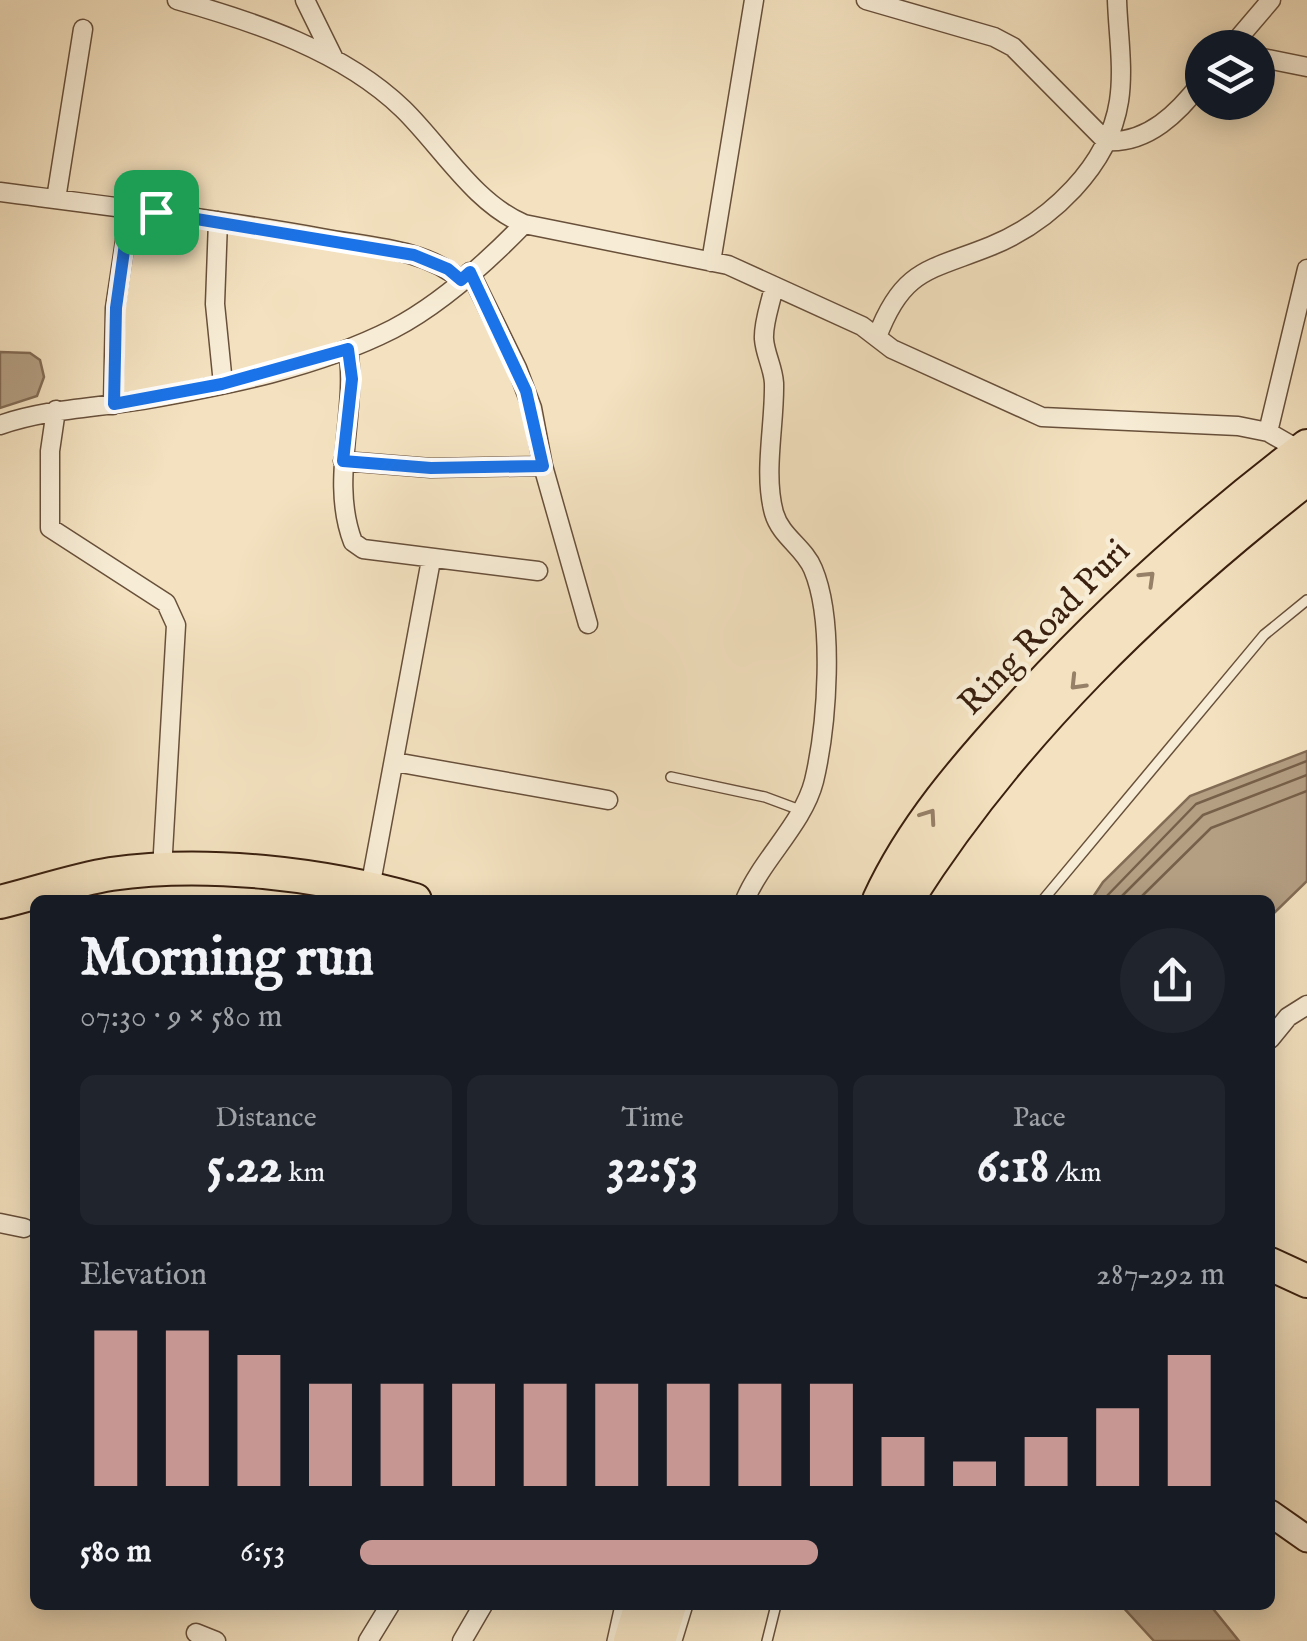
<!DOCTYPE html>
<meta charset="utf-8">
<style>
:root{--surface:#171b24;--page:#20242c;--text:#f1f3f6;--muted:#9ea1a6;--accent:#c59692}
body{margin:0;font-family:"IM FELL English",serif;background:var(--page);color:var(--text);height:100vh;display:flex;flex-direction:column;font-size:38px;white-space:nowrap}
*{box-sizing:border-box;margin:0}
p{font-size:32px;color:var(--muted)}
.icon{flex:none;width:55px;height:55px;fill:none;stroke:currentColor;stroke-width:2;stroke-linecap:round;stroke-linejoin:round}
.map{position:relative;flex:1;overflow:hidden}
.drawer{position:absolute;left:30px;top:895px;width:1245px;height:715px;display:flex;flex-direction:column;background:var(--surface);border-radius:15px;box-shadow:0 5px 25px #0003}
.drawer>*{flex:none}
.fabs{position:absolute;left:1185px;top:30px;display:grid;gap:20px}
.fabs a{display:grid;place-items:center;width:90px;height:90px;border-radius:50%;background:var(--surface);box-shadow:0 5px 25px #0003;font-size:50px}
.pin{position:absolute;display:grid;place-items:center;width:85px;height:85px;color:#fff;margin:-42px;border-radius:20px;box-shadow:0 5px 15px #0006}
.round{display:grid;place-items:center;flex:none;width:105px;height:105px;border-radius:52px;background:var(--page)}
.headline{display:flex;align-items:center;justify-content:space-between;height:170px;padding:0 50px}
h1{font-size:55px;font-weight:700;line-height:75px}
.metrics{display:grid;grid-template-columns:repeat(3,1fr);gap:15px;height:170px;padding:10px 50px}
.metrics div{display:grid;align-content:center;border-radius:15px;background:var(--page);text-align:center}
.metrics b{font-size:50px;font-weight:700}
.metrics small{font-size:28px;font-weight:400}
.metrics p{font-size:28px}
.chart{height:280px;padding:20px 50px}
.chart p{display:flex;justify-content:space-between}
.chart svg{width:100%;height:180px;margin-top:10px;stroke:var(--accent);stroke-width:6}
ul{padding:0 50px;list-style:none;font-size:32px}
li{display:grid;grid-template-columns:160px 120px 1fr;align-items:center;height:75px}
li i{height:25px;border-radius:12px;background:var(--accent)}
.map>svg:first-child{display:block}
</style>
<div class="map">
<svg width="1307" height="1641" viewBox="0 0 1307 1641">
<rect width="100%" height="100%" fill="#f3e1bf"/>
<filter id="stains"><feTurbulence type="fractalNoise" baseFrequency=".002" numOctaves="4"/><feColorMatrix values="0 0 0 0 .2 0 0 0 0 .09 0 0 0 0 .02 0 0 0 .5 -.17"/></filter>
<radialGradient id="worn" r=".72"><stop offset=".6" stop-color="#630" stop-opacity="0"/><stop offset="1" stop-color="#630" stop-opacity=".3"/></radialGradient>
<path fill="#b49f83" stroke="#836c55" stroke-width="2.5" d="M0 352 30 353 40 360 44 377 37 396 0 408Z
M1307 751V881L1270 917V900H1091L1103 882 1190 796Z
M1121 1605H1210L1239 1641H1154Z"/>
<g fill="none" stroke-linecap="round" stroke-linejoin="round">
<path stroke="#776049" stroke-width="2.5" d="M1103 900 1196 804 1307 761
M1118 900 1203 815 1307 775
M1138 900 1211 828 1307 791"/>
<defs>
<path id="lane" d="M671 777 765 797 800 810
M1043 900 1264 635 1307 600
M612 1641 620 1605
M677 1641 688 1605
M767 1641 776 1605"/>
<path id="street" d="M177 0C255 22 343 51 403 109 441 146 474 203 524 224L728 265 862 326 892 349 1042 417 1238 426 1268 432 1301 451
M305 0 334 59
M866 0 994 37 1013 47 1106 141C1148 144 1179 112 1202 82
M1230 48 1271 0
M1258 57 1307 67
M0 192C108 206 215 219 322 238 368 247 424 248 461 280
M56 199 83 29
M218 221 215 304 223 384
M711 262 754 0
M470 272 517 368 532 408 543 466 588 624
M877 337C903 268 929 271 991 246 1050 222 1109 166 1119 101 1124 68 1118 33 1117 0
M348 349C358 412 329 480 353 542L363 549 538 571
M113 405 115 308 130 208
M56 410 50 451V528L166 603 176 625 162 870
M0 425C46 409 94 408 143 400 227 385 316 368 393 329 441 304 487 262 524 224
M1268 432 1307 269
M343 461 431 468 543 466
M395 762 608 800
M370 888 431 560
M745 900C762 859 803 824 814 781 827 726 835 621 813 569 804 547 781 537 774 513 763 473 775 424 774 383 773 367 765 354 764 339 763 322 771 303 774 286
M1270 1039 1288 1017 1307 1005
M0 1223 24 1228
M196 1633 216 1641
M368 1641 390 1605
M462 1641 483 1605"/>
<path id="secondary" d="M1270 1513 1307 1539"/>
<path id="highway" d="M879 900C912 828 965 767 1018 709 1106 612 1203 525 1307 446
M907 900C1012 734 1153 599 1307 479
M0 902C37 893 74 880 111 874 206 860 323 874 415 900
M1270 1264 1307 1281
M630 1641 641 1605
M659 1641 670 1605"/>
</defs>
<use href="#lane" stroke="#68503b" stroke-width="12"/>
<use href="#street" stroke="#68503b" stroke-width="21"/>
<use href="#secondary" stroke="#3a200f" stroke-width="29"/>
<use href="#highway" stroke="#3a200f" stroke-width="36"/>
<use href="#lane" stroke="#f7ecd5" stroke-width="9"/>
<use href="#street" stroke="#f7ecd5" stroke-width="18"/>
<use href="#secondary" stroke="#f7ecd5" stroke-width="25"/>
<use href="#highway" stroke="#f3e1bf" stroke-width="32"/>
</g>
<defs><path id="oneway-chevron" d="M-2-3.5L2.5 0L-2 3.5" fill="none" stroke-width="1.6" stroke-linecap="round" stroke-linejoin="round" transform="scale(2.5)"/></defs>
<g stroke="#968067">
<use href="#oneway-chevron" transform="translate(1148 578) rotate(-44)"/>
<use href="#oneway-chevron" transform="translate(1077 683) rotate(134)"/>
<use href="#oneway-chevron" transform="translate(929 816) rotate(-55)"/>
</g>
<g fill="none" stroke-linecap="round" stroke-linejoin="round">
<defs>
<path id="route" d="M130 208 414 255 448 269 461 280 470 272 526 391 543 466 431 468 343 461 352 379 348 349 222 384 114 404 116 308Z"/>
</defs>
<use href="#route" stroke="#fff" stroke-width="20"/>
<use href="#route" stroke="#1a73e8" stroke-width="12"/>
</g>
<g text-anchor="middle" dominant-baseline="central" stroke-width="9" stroke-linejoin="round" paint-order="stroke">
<g font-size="35" fill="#3a200f" stroke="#f7ecd5">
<text transform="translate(1045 628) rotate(-46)">Ring Road Puri</text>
</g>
</g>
<rect width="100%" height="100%" filter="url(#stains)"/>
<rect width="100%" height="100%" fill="url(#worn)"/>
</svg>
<div class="fabs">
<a><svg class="icon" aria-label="layers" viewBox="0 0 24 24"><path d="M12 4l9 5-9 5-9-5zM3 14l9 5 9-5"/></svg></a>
</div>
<div class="pin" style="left:156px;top:212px;background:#1e9e55"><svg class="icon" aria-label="arrive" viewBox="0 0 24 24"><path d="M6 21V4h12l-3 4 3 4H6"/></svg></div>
<section class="drawer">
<div class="headline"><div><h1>Morning run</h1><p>07:30 · 9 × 580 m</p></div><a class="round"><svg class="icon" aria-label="share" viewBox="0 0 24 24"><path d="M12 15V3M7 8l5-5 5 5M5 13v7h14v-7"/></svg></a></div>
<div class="metrics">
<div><p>Distance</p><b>5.22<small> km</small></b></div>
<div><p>Time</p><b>32:53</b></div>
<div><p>Pace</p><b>6:18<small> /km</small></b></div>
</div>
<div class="chart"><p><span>Elevation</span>287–292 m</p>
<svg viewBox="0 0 160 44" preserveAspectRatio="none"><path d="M5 44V6M15 44V6M25 44V12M35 44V19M45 44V19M55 44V19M65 44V19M75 44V19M85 44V19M95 44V19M105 44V19M115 44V32M125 44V38M135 44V32M145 44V25M155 44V12"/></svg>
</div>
<ul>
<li><b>580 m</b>6:53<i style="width:53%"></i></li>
</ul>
</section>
</div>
